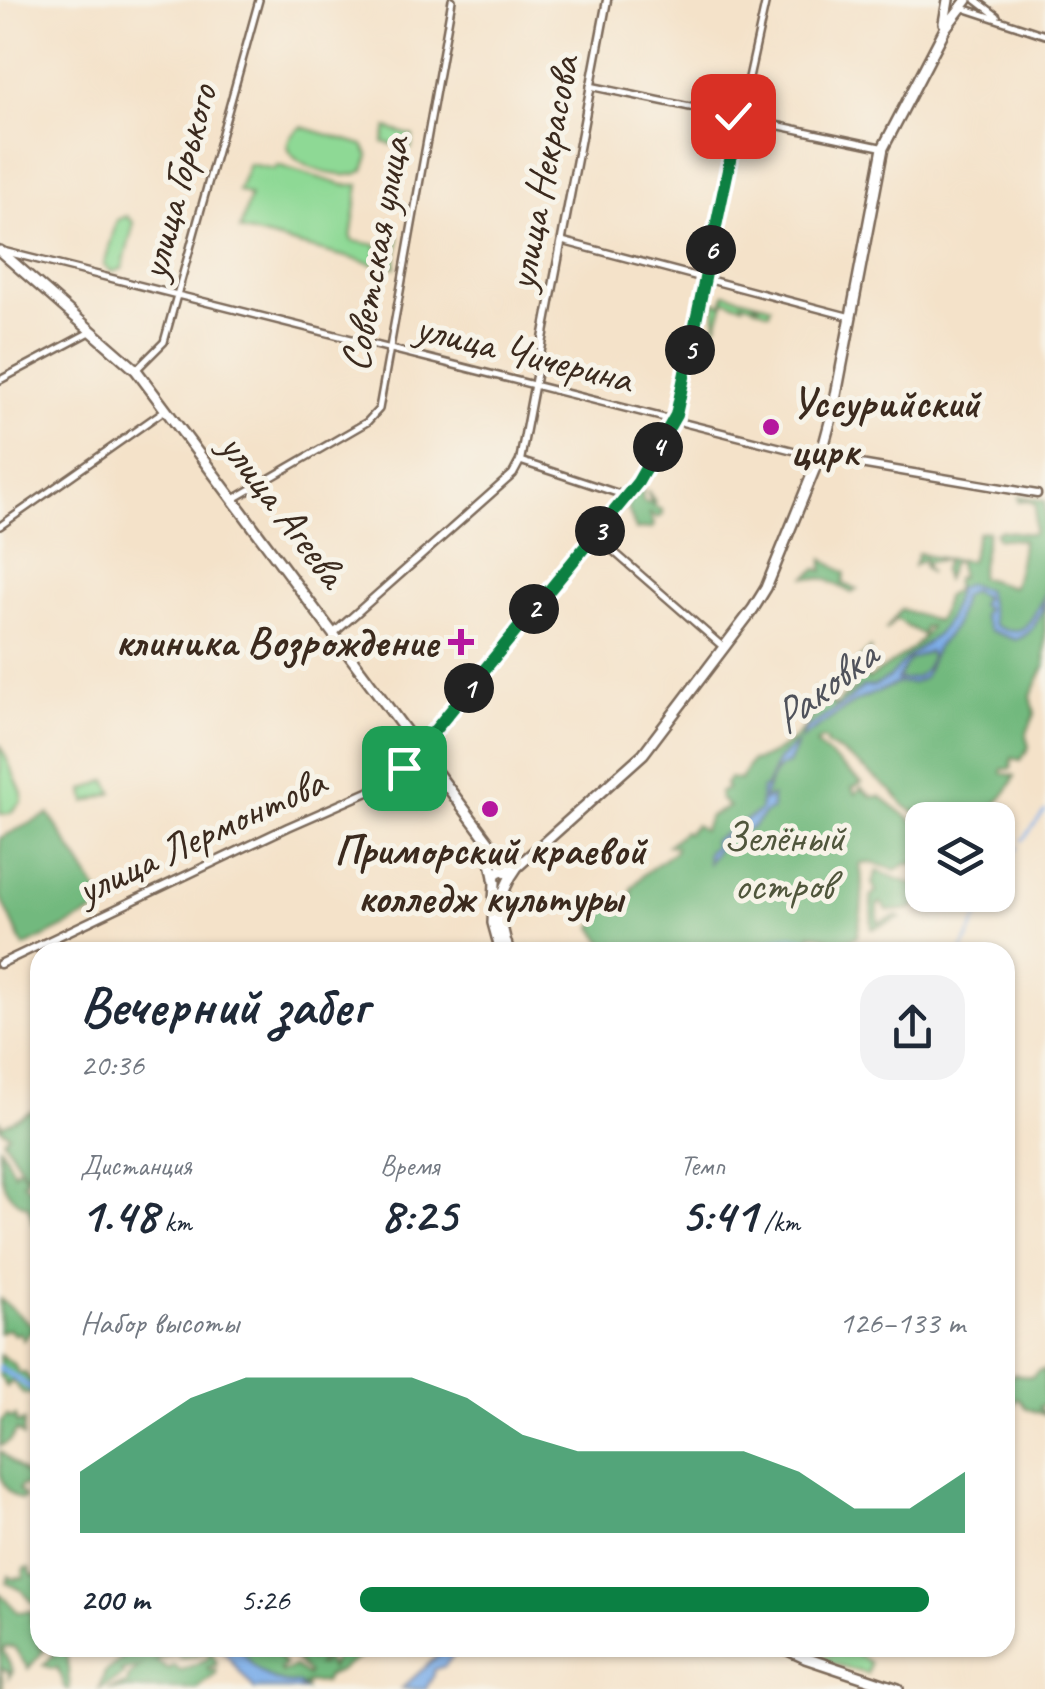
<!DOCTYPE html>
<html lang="ru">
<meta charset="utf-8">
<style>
:root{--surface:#fff;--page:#f2f2f3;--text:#1f2937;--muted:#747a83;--accent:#0b8043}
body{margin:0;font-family:Caveat,sans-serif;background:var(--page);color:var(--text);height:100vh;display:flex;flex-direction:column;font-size:38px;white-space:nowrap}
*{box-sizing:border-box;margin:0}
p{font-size:32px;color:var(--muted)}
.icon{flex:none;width:55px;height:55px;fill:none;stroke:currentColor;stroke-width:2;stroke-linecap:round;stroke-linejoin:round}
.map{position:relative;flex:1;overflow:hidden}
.side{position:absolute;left:30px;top:942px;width:985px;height:715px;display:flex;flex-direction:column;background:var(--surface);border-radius:30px;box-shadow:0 2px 8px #0004}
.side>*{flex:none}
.fabs{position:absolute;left:905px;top:802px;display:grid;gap:20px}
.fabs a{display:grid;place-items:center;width:110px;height:110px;border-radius:20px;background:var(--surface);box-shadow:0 2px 8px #0004;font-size:50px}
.pin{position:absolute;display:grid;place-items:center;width:85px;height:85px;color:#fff;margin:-42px;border-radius:20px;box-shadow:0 5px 15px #0006}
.km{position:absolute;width:50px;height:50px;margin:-25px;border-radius:50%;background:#222;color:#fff;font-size:28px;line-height:50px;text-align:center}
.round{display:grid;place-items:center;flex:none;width:105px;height:105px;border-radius:30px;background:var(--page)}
.summary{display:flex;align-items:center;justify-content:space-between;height:170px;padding:0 50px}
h1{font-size:55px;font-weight:700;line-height:75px}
.stats{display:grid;grid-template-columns:repeat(3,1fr);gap:15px;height:170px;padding:10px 50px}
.stats div{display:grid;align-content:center}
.stats b{font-size:50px;font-weight:700}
.stats small{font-size:28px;font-weight:400}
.stats p{font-size:28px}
.chart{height:280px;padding:20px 50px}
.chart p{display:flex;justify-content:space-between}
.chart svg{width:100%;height:180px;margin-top:10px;fill:var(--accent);opacity:.7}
ul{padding:0 50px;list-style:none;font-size:32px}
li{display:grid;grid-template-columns:160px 120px 1fr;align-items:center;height:75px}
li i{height:25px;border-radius:12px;background:var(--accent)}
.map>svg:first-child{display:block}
</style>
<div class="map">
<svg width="1045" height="1689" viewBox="0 0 1045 1689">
<rect width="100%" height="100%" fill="#f7f3e8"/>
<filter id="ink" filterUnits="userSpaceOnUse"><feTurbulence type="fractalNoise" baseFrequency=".01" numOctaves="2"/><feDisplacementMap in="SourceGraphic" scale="20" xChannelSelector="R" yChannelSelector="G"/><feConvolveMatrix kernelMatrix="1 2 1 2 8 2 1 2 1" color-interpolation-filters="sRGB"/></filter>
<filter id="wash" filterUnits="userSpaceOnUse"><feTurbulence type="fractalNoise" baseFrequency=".0048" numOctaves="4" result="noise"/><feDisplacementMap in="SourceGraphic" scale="40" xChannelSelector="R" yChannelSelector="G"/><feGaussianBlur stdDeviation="2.25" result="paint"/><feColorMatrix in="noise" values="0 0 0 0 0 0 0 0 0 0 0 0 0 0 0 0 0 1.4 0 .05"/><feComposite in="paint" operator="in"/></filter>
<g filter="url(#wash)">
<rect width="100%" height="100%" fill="#f4e2c9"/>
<path fill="#8ed995" stroke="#64825a" stroke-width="2.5" d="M302 127 363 145 369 156 364 170C342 188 254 155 302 127Z
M387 128 413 136 411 149 383 142Z
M249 164 275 169 277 165 343 185H359L351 238 352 241 377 245 378 265 240 230 250 196 238 191Z
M127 216 134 223 122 269 112 272 104 265 117 220Z
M390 226 394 227 399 239 395 267 385 262Z
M725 293 761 303 754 304 757 306 763 303 771 306 769 312 742 302 743 305 725 300 716 327 715 301 722 305Z
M0 744 22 793V801L10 813 0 814Z
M107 780 113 793 86 802 84 790Z
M850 1649 870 1663 867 1674 816 1658Z"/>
<path fill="#72b97e" stroke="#56724e" stroke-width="2.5" d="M642 485 643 501 652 505 647 490 655 502V507L662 510 663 515 657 518 650 514 654 525 652 528 636 530 626 504Z
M1019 496 1045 501V666L1031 696 1035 714 1026 735 1029 747 1021 760 1012 758 1011 769H1003L1002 773 1015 776C1010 789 999 803 987 810L994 820H930C922 811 918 815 909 809 902 806 898 796 892 791 870 775 853 756 826 745L827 741 822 739 816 743 819 747 862 783 852 788 856 794 861 788 872 797 880 796 922 828V856L914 860 916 864H906L896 870 872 863 860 864C864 887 862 914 857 936L837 946 829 938 811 933 807 952H591L604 944 593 927 614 898 632 896 631 889 644 874 675 851 676 846 668 845 684 831 687 833 695 825 703 830 710 816 729 807 720 799 719 793 727 789 725 784 730 778 740 780 751 761C767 760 794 742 804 728 811 718 813 711 822 704L814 688 835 706 854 688 856 680 851 672 857 668 856 662 871 648 861 665 868 680C885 665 921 649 930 626L924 627 922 635 896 619 885 631 901 609 936 621 941 614 945 597 955 590V578L961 577 957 561 952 562 945 580 942 571 947 559 927 562 926 567 930 573 924 568V559L914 566 918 553C935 559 952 559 970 561L978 532 988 531 979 577 1012 587C1016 581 1022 550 1022 540L997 538 995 533 999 530 1031 534 1034 532 1036 505 1027 500 1019 501Z
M823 559 845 573 843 584 857 589 852 593 825 579 806 577 817 569 823 571Z
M49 814 107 906 24 947 0 895V838Z
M877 871 914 885H922L924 895C915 912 905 910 888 911L881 903 878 904V923L897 916 901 918 872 929 871 896 876 891 872 883Z
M40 1108V1171L30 1169V1174L23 1172 28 1179 23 1182 35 1193H40V1214L36 1212 33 1222 28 1206C0 1197 0 1174 0 1145L14 1173 17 1168 23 1170 4 1140 9 1134 0 1128V1119L2 1126 31 1111 35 1115Z
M0 1299 34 1327 23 1340 20 1332 15 1335 8 1329 0 1333Z
M0 1355 14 1364 19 1373 24 1372 34 1384 30 1386 33 1394 23 1393 12 1381 7 1387 0 1376Z
M1005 1370 1010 1379 1014 1374 1032 1377 1038 1371 1045 1370V1404L1039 1407 1045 1415 1026 1408 1019 1399H1016L1014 1405 1005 1400Z
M7 1415 11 1418 15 1416 17 1424 24 1421 23 1436 17 1430 10 1441 0 1446 1 1421Z
M0 1451 29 1478 28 1485 21 1486 19 1490 25 1498 21 1500C0 1489 0 1477 0 1451Z
M25 1568H29L32 1575H40V1610L22 1591 7 1583 9 1576 15 1580 17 1577 23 1578Z
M0 1593 18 1612 32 1611 31 1621 36 1624 40 1648 45 1649 28 1669 14 1647H5L3 1650 13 1671 9 1677V1672L1 1668 3 1689H0Z
M53 1648H66L70 1689H65L57 1667 53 1669 43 1665 54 1655Z
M92 1648H204L207 1652 181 1658 176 1652 155 1660 169 1669 174 1665 180 1671 207 1659 211 1650 217 1664 207 1668 210 1671 216 1669V1674L197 1689H108L127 1684 129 1676 139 1667 121 1671 124 1675 99 1689 105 1672 123 1658Z
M241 1648 283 1650V1648H302L303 1653 293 1658 276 1653 285 1665 280 1668 281 1673 294 1666 307 1676 308 1673 296 1660 305 1655 310 1659 312 1650 317 1659 315 1649 327 1648 317 1665H322L324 1654 329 1652 326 1660 330 1669 337 1650 334 1648H374L339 1671 327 1676 324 1682 305 1683 306 1689 298 1683C276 1688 250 1667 241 1648Z"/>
<path fill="#7daee9" stroke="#5c6c84" stroke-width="2.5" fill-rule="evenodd" d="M967 584 986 590 994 625C1024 642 1031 621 1044 595 1045 612 1034 633 1016 640L989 630 982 615 986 610 980 605 984 597 972 591 962 596 955 625 935 650 924 678 913 683H898L856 701 801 739 805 730 845 703 863 687 874 686 890 677 908 657 938 634 948 619 957 589ZM929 651 931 658C920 680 918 678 897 680L909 660Z
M798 742 788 764C770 769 769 784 764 800L772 796V810L765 813 752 828 725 837 708 863 707 853 715 845 713 841 760 811 762 788 766 787 778 760Z
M221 1648H241C251 1669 278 1688 298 1683L303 1689H254Z
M446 1648H459L445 1666 434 1670V1675L425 1689H401Z"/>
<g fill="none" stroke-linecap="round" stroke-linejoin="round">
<path stroke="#7daee9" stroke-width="2.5" d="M1023 840 1045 811
M998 879 1018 847
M736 952C766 943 801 923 825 952
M962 952 988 895"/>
<path stroke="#7daee9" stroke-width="6" d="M0 1368 40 1394"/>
</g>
</g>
<g filter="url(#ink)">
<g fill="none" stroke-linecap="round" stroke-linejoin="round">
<defs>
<path id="secondary" d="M976 0 997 16
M963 8 1045 35
M590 86 880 147
M562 241 847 316
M3 251 819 457
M136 370 164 342 259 0
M0 380 90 332
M520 461 626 496
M234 499 367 422 379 409 452 0
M0 526 165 410
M596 536 722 646
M420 750 638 481 675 415 766 0"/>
<path id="primary" d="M819 457 1037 494
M334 633 513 474 520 461 607 0
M0 964 288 827 386 784 419 751"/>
<path id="highway" d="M944 23 948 0
M0 251 136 370 491 845 506 872
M488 848 495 882 493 923 501 952
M494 878 496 873 515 864
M509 952C498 920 496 895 517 867L643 754 753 609 766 588 823 448 833 411 883 148 946 27 967 0
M783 1648 805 1658 898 1689"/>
</defs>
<use href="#secondary" stroke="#7c6a5a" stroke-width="10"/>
<use href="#primary" stroke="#7c6a5a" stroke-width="11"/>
<use href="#highway" stroke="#7c6a5a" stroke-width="14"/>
<use href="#secondary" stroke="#fff" stroke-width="5"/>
<use href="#primary" stroke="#fff" stroke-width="6"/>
<use href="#highway" stroke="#fff" stroke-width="9"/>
</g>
</g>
<g fill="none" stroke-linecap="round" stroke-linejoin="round" filter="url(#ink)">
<defs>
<path id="route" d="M404 768 638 482 676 415 739 118 733 116"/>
</defs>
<use href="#route" stroke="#fff" stroke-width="20"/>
<use href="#route" stroke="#0b8043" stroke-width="12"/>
</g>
<g fill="#b5179e" stroke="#f7f3e8" stroke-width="4">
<circle cx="771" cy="427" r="10"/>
<path d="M456 627h10v10h10v10h-10v10h-10v-10h-10v-10h10z"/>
<circle cx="490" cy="809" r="10"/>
</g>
<g text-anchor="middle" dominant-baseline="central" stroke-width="10" stroke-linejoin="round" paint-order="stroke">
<g font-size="42" fill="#3b2a1e" stroke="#f7f3e8">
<text transform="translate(543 173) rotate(-79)">улица Некрасова</text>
<text transform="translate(178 182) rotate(-75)">улица Горького</text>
<text transform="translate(375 254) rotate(-80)">Советская улица</text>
<text transform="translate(524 353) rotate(14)">улица Чичерина</text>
<text transform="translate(283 510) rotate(53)">улица Агеева</text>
<text transform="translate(201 836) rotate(-25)">улица Лермонтова</text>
</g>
<g font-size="42" font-weight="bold" fill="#3b2a1e" stroke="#f7f3e8" text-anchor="start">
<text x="791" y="403">Уссурийский<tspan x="791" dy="48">цирк</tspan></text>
<text x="438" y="642" text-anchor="end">клиника Возрождение</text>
<text x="490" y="850" text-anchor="middle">Приморский краевой<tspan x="490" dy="48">колледж культуры</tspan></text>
</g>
<g font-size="42" fill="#50563c" stroke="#f7f3e8">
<text x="784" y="837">Зелёный<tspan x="784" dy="48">остров</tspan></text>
</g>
<g font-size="45" font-style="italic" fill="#4f525b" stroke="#f7f3e8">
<text transform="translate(824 687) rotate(-38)">Раковка</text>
</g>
</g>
</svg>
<div class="fabs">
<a><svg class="icon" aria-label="layers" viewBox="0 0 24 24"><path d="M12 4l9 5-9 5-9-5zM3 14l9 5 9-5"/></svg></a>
</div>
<div class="pin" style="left:404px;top:768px;background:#1e9e55"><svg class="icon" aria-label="arrive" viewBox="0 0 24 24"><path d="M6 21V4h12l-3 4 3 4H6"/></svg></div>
<div class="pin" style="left:733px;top:116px;background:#d93025"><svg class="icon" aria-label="check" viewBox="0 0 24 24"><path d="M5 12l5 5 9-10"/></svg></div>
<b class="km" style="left:469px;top:688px">1</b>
<b class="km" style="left:534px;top:609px">2</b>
<b class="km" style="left:600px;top:531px">3</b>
<b class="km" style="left:658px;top:447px">4</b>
<b class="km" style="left:690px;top:350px">5</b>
<b class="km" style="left:711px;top:250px">6</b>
<section class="side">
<div class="summary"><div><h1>Вечерний забег</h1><p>20:36</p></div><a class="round"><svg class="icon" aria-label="share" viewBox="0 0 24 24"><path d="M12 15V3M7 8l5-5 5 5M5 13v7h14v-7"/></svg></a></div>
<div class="stats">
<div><p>Дистанция</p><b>1.48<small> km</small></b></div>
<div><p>Время</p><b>8:25</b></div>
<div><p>Темп</p><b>5:41<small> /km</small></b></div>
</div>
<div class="chart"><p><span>Набор высоты</span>126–133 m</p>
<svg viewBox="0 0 160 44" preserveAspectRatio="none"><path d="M0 44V29L10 20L20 11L30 6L40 6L50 6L60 6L70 11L80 20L90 24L100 24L110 24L120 24L130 29L140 38L150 38L160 29V44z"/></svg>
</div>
<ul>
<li><b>200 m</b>5:26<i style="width:94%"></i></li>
</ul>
</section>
</div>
